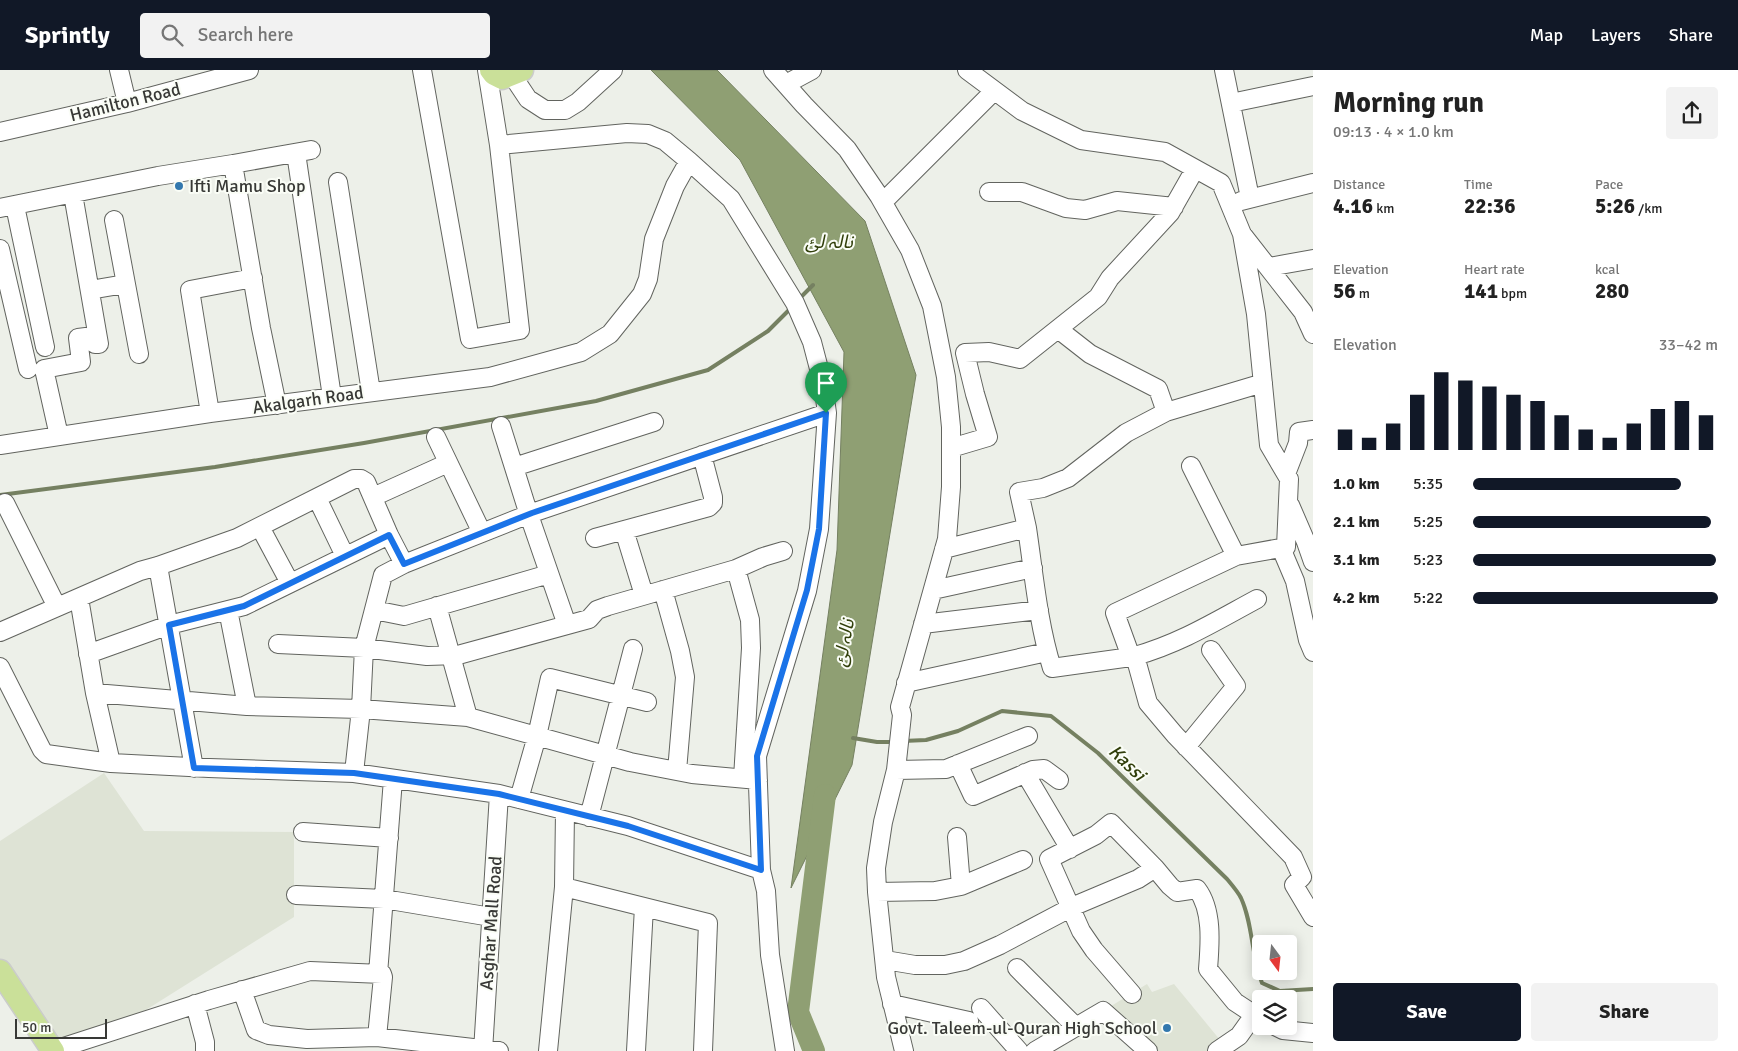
<!DOCTYPE html>
<meta charset="utf-8">
<style>
:root{--surface:#fff;--page:#f2f2f2;--text:#222;--muted:#767676;--accent:#111827}
body{margin:0;font-family:Signika,"Noto Sans Arabic",sans-serif;background:var(--page);color:var(--text);height:100vh;display:flex;flex-direction:column;font-size:19px;white-space:nowrap}
*{box-sizing:border-box;margin:0}
p{font-size:16px;color:var(--muted)}
.icon{flex:none;width:28px;height:28px;fill:none;stroke:currentColor;stroke-width:2;stroke-linecap:round;stroke-linejoin:round}
.map{position:relative;flex:1;overflow:hidden}
.side{display:flex;flex-direction:column;background:var(--surface);width:425px}
.side>*{flex:none}
.needle{width:32px;rotate:165deg}
.buttons{position:absolute;left:1252px;top:865px;display:grid;gap:10px}
.buttons a{display:grid;place-items:center;width:45px;height:45px;border-radius:5px;background:var(--surface);box-shadow:0 2px 12px #0003;font-size:25px}
.scale{position:absolute;left:15px;bottom:12px;width:92px;box-sizing:border-box;padding-left:5px;border:2px solid #383936;border-top:0;font-size:14px;line-height:18px;white-space:nowrap;color:#383936;-webkit-text-stroke:4px #fafdf6;paint-order:stroke}
.pin{position:absolute;display:grid;place-items:center;width:42px;height:42px;color:#fff;margin:-51px -21px;border-radius:50% 50% 50% 0;rotate:-45deg;box-shadow:0 0 5px #0007}
.pin .icon{rotate:45deg}
.round{display:grid;place-items:center;flex:none;width:52px;height:52px;border-radius:5px;background:var(--page)}
.summary{display:flex;align-items:center;justify-content:space-between;height:85px;padding:0 20px}
h1{font-size:28px;font-weight:700;line-height:38px}
.metrics{display:grid;grid-template-columns:repeat(3,1fr);gap:8px;height:85px;padding:5px 20px}
.metrics div{display:grid;align-content:center}
.metrics b{font-size:21px;font-weight:700}
.metrics small{font-size:14px;font-weight:400}
.metrics p{font-size:14px}
.chart{height:140px;padding:10px 20px}
.chart p{display:flex;justify-content:space-between}
.chart svg{width:100%;height:90px;margin-top:5px;stroke:var(--accent);stroke-width:6}
.button{display:flex;gap:10px;margin-top:auto;padding:10px 20px}
.button a{flex:1;height:58px;border-radius:5px;background:var(--accent);color:#fff;font-size:20px;font-weight:700;line-height:58px;text-align:center}
.button a+a{background:var(--page);color:var(--text)}
ul{padding:0 20px;list-style:none;font-size:16px}
li{display:grid;grid-template-columns:80px 60px 1fr;align-items:center;height:38px}
li i{height:12px;border-radius:6px;background:var(--accent)}
header{display:flex;align-items:center;gap:30px;box-sizing:border-box;height:70px;padding:0 25px;background:var(--accent);color:#fff}
header strong{font-size:24px}
nav{display:flex;gap:28px;margin-inline-start:auto;font-size:18px}
.search{width:350px;height:45px;background:var(--page);display:flex;align-items:center;gap:12px;box-sizing:border-box;padding:0 18px;border-radius:5px;color:var(--muted);font-size:19px}
main{display:flex;flex:1;min-height:0}
.map>svg:first-child{display:block}
</style>
<header>
<strong>Sprintly</strong>
<div class="search"><svg class="icon" aria-label="search" viewBox="0 0 24 24"><circle cx="10" cy="10" r="6"/><path d="M15 15l6 6"/></svg>Search here</div>
<nav><a>Map</a><a>Layers</a><a>Share</a></nav>
</header>
<main>
<div class="map">
<svg width="1313" height="981" viewBox="0 0 1313 981">
<rect width="100%" height="100%" fill="#edf0e9"/>
<path fill="#dee3d5" d="M104 703 144 761 294 762V847L141 943 53 980 0 901V771Z
M1147 914 1152 922 1174 914 1225 976 1217 981H1148L1103 941Z"/>
<path fill="#8f9f73" stroke="#758061" d="M651 0H717L865 151 916 305 852 695 791 818 837 480 844 282 740 90Z"/>
<g fill="none" stroke-linecap="round" stroke-linejoin="round">
<path stroke="#758061" stroke-width="4" d="M798 230 813 215
M0 425 215 397 364 373 596 331 708 300 768 261 792 237
M853 668 877 672H893
M903 671 926 670 958 661 1002 641 1051 646 1098 683 1227 809C1232 815 1238 822 1241 828 1253 854 1251 885 1262 913L1280 921 1313 919"/>
<path stroke="#8f9f73" stroke-width="22" d="M814 981 798 942 825 725"/>
<defs>
<path id="minor" d="M119 0 127 33
M422 0 470 269 520 260 499 75 487 0
M773 0 804 35 847 79 879 126 910 180 932 236 946 307 951 357V417L947 469 900 637 902 645 896 700 883 752 876 798 877 822 886 907 904 981
M967 0 1022 41 1081 70 1165 82 1221 113 1242 164 1303 242 1313 264
M1224 0 1250 128
M512 5 528 29 545 40H565L578 32 613 0
M786 14 812 0
M1231 33 1313 16
M0 62 127 33 249 0
M499 75 627 63 648 64 665 71 689 91 731 129 795 233 812 272 823 314 827 343 819 459 807 521 757 686 761 800 766 821 770 885 785 981
M296 83 332 327
M233 94 311 80
M338 112 371 322
M989 122H1022L1066 138 1085 140 1117 131 1174 137
M1241 131 1313 113
M883 132 994 21
M15 136 45 277
M0 138 158 106 233 94 261 258 277 335
M114 150 139 284
M0 179 28 299
M1269 197 1313 189
M90 220 125 214
M1058 259 1090 284 1158 319 1166 342 1263 313
M210 343 190 220 253 208
M501 356 529 445 567 555
M59 366 44 299 81 292 78 268 86 267 95 274H99L73 124
M436 367 482 463
M0 375 210 343 490 307 581 282 610 264 642 224 648 209 654 169 675 116 689 91
M951 378 988 367 975 324 965 283 989 282 1020 289 1098 227 1110 208 1170 143 1195 99
M1191 396 1236 486 1286 477 1289 409 1269 375 1256 244 1242 164
M514 397 654 352
M1286 404 1298 373 1299 362 1313 360
M373 427 448 393
M317 428 345 486
M5 433 57 537
M1290 435 1306 472 1313 492
M260 457 290 513
M1027 458C1034 505 1038 553 1052 598L1131 587
M624 460 644 525
M595 468 709 437 713 433V427L702 385
M1281 478 1295 511 1308 570 1313 582
M944 479 1027 458 1019 422 1043 418 1068 408 1126 363 1166 342
M1236 486 1115 543 1131 587 1135 586 1148 633 1175 665 1293 787 1302 807 1294 815 1313 847
M158 496 194 698
M736 499 750 550 751 578 743 708
M663 520 680 581 685 607 677 701
M933 520 1033 498
M79 528 95 623 111 693
M437 536 468 647
M228 540 247 636
M374 540 404 546 549 504
M923 554 1039 540
M0 562 140 501 158 496 237 468 354 409H361L366 412 389 465 404 494
M278 574 364 578 427 586 458 585 589 549 597 540 608 536 736 499 763 487 783 481
M88 584 169 555 244 536 389 465
M1135 586C1181 573 1216 551 1257 529
M0 597 42 680 46 684 111 693 209 698 354 703 499 724 628 756 761 800
M906 613 1047 582
M95 623 247 636 361 639 468 647 630 692 692 704 758 710
M1186 677 1236 616 1211 580
M958 694 973 726 1033 700 1044 699 1059 710
M896 700 946 699 1028 666
M354 703 361 639 364 578 383 505 404 494 532 443 827 343
M1025 703 1070 779
M519 729 537 666 550 608 647 632
M589 747 633 579
M303 762 389 768
M957 767 961 816
M564 817 708 853 703 981
M877 822 935 821 961 816 1023 790
M296 825 384 829 491 847
M885 890 915 895H945L964 891 1000 875 1074 836 1138 809 1155 798
M1017 898 1076 957
M378 904 393 709
M242 920 256 960 269 965 307 969 377 967 499 981
M1132 924 1094 880 1081 861 1049 789 1096 765 1111 753 1155 798 1170 816 1177 822 1197 819C1213 840 1210 874 1208 899L1235 932 1261 949
M195 934 205 972V981
M892 934 969 951
M981 938 1019 981
M1275 956 1283 960 1313 963
M51 981 209 930 310 901 382 904 383 907 377 967
M483 981 499 724
M548 981 564 817 565 741
M636 981 644 837
M1035 981 1103 941 1148 981
M1217 981 1239 966 1254 945"/>
<path id="major" d="M491 0 494 4 502 8 522 0
M0 901 53 981"/>
</defs>
<use href="#minor" stroke="#62645f" stroke-width="20"/>
<use href="#major" stroke="#cbcccb" stroke-width="25"/>
<use href="#minor" stroke="#fff" stroke-width="18"/>
<use href="#major" stroke="#cae099" stroke-width="22"/>
</g>
<g fill="none" stroke-linecap="round" stroke-linejoin="round">
<defs>
<path id="route" d="M826 343 819 459 807 520 757 686 761 800 628 756 499 724 354 703 194 698 169 555 244 536 389 465 404 494 532 443Z"/>
</defs>
<use href="#route" stroke="#fff" stroke-width="10"/>
<use href="#route" stroke="#1a73e8" stroke-width="6"/>
</g>
<g fill="#3378ae" stroke="#fafdf6" stroke-width="2">
<circle cx="179" cy="116" r="5"/>
<circle cx="1167" cy="958" r="5"/>
</g>
<g text-anchor="middle" dominant-baseline="central" stroke-width="4" stroke-linejoin="round" paint-order="stroke">
<g font-size="18" fill="#383936" stroke="#fafdf6">
<text transform="translate(125 32) rotate(-14)">Hamilton Road</text>
<text transform="translate(308 330) rotate(-8)">Akalgarh Road</text>
<text transform="translate(491 853) rotate(-86)">Asghar Mall Road</text>
</g>
<g font-size="18" fill="#383936" stroke="#fafdf6" text-anchor="start">
<text x="189" y="116">Ifti Mamu Shop</text>
<text x="1157" y="958" text-anchor="end">Govt. Taleem-ul-Quran High School</text>
</g>
<g font-size="19" font-style="italic" fill="#313f0b" stroke="#fafdf6">
<text x="829" y="172">نالہ لئ</text>
<text transform="translate(844 573) rotate(-80)">نالہ لئ</text>
<text transform="translate(1127 693) rotate(44)">Kassi</text>
</g>
</g>
</svg>
<div class="buttons">
<a><svg class="needle" viewBox="-14 -14 28 28"><path d="M0-13l5 13h-10z" fill="#e53935"/><path d="M0 13l5-13h-10z" fill="#767676"/></svg></a>
<a><svg class="icon" aria-label="layers" viewBox="0 0 24 24"><path d="M12 4l9 5-9 5-9-5zM3 14l9 5 9-5"/></svg></a>
</div>
<div class="scale">50 m</div>
<div class="pin" style="left:826px;top:343px;background:#1e9e55"><svg class="icon" aria-label="arrive" viewBox="0 0 24 24"><path d="M6 21V4h12l-3 4 3 4H6"/></svg></div>
</div>
<section class="side">
<div class="summary"><div><h1>Morning run</h1><p>09:13 · 4 × 1.0 km</p></div><a class="round"><svg class="icon" aria-label="share" viewBox="0 0 24 24"><path d="M12 15V3M7 8l5-5 5 5M5 13v7h14v-7"/></svg></a></div>
<div class="metrics">
<div><p>Distance</p><b>4.16<small> km</small></b></div>
<div><p>Time</p><b>22:36</b></div>
<div><p>Pace</p><b>5:26<small> /km</small></b></div>
</div>
<div class="metrics">
<div><p>Elevation</p><b>56<small> m</small></b></div>
<div><p>Heart rate</p><b>141<small> bpm</small></b></div>
<div><p>kcal</p><b>280</b></div>
</div>
<div class="chart"><p><span>Elevation</span>33–42 m</p>
<svg viewBox="0 0 160 44" preserveAspectRatio="none"><path d="M5 44V34M15 44V38M25 44V31M35 44V17M45 44V6M55 44V10M65 44V13M75 44V17M85 44V20M95 44V27M105 44V34M115 44V38M125 44V31M135 44V24M145 44V20M155 44V27"/></svg>
</div>
<ul>
<li><b>1.0 km</b>5:35<i style="width:85%"></i></li>
<li><b>2.1 km</b>5:25<i style="width:97%"></i></li>
<li><b>3.1 km</b>5:23<i style="width:99%"></i></li>
<li><b>4.2 km</b>5:22<i style="width:100%"></i></li>
</ul>
<div class="button"><a>Save</a><a>Share</a></div>
</section>
</main>
